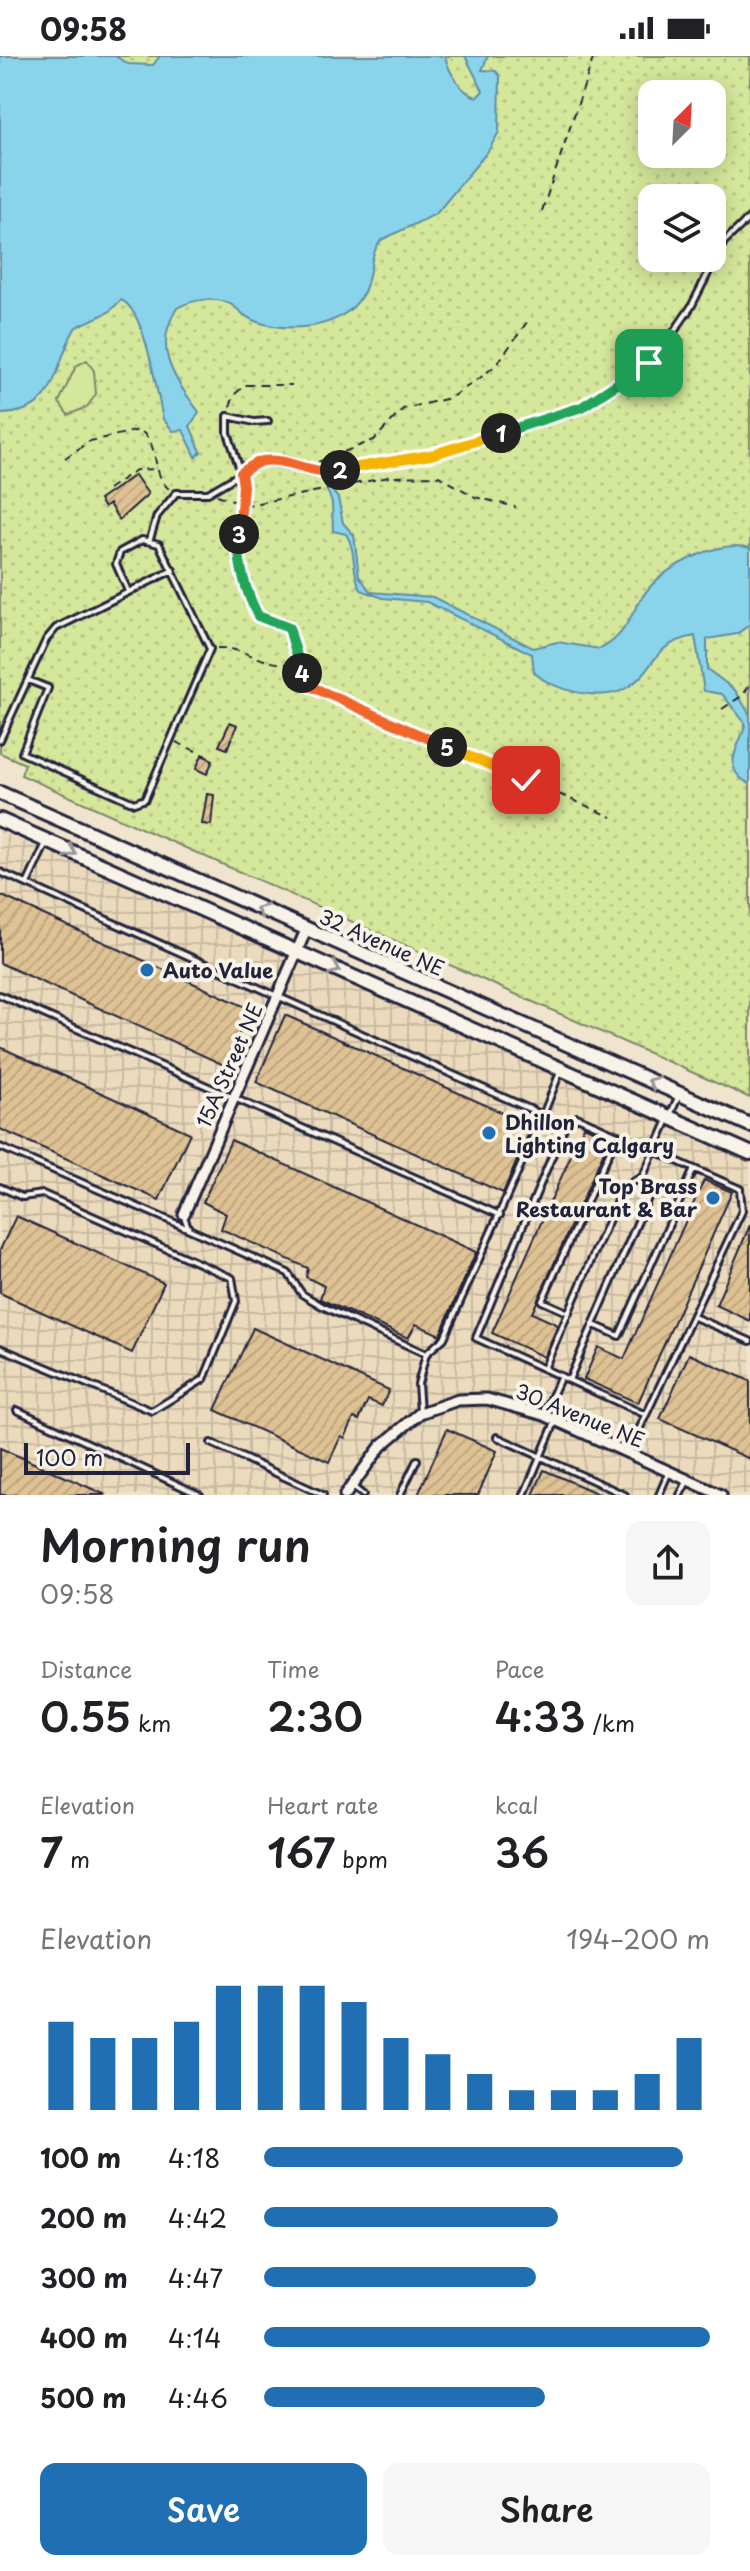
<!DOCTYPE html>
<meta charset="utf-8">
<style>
:root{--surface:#fff;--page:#f6f6f6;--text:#202124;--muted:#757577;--accent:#1f6fb2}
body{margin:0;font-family:"Playpen Sans",sans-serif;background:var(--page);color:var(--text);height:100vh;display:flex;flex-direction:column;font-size:30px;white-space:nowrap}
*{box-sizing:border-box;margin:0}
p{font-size:26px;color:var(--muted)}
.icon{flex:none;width:44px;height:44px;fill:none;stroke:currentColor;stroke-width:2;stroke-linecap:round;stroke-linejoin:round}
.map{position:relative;height:1439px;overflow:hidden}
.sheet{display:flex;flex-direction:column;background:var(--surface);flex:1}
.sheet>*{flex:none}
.needle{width:52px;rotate:24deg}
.tools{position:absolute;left:638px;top:24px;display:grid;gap:16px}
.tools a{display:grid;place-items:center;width:88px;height:88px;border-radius:16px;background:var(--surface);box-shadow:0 4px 20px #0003;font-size:40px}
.scale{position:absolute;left:24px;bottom:20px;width:166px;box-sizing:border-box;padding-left:8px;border:4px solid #22223b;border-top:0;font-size:22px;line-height:28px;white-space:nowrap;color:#22223b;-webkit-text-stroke:6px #f7f3e8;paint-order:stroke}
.pin{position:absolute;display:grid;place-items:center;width:68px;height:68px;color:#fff;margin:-34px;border-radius:16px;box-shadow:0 4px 12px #0006}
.km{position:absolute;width:40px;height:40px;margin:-20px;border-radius:50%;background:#222;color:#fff;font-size:22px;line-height:40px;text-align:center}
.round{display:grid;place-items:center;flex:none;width:84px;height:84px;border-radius:16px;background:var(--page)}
.summary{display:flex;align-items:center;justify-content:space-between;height:136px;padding:0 40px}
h1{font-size:44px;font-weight:600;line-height:60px}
.metrics{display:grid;grid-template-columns:repeat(3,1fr);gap:12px;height:136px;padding:8px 40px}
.metrics div{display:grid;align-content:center}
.metrics b{font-size:40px;font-weight:600}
.metrics small{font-size:22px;font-weight:400}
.metrics p{font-size:22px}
.chart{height:224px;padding:16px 40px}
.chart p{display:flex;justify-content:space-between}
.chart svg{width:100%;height:144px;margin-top:8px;stroke:var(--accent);stroke-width:6}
.cta{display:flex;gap:16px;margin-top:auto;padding:16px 40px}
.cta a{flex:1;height:92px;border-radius:16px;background:var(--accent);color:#fff;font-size:32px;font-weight:600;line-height:92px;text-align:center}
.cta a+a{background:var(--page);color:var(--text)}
ul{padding:0 40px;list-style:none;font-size:26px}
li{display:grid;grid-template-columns:128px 96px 1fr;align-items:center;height:60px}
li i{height:20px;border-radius:10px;background:var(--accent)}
.status{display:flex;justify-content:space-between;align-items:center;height:56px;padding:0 40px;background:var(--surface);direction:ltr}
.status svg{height:22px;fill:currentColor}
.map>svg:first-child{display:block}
</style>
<div class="status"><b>09:58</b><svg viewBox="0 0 49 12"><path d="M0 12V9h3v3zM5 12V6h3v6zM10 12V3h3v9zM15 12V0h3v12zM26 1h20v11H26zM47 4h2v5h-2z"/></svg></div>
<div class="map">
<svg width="750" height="1439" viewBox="0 0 750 1439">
<defs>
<pattern id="industrial-grid" width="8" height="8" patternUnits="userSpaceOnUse" patternTransform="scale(2)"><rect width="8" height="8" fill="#ebdabc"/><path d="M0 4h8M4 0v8" fill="none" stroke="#c9bba2"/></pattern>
<pattern id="grass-dots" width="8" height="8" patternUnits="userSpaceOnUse" patternTransform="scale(2)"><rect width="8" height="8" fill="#d5e79b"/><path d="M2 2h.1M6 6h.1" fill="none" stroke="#b7c686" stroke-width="1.8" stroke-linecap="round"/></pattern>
<pattern id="building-hatch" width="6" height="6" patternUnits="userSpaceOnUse" patternTransform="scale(2)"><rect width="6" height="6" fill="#dec293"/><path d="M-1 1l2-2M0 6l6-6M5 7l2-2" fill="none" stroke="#bea680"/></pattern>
</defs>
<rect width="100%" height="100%" fill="#f0e4ce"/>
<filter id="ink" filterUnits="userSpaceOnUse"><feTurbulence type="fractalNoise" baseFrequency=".0125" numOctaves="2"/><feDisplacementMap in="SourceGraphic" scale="16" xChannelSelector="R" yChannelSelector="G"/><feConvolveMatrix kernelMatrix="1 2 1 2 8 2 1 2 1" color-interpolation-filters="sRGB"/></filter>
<g filter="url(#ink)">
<path fill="url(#industrial-grid)" d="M0 775 750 1105V1439H0Z"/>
<path fill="url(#grass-dots)" stroke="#7c846b" stroke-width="2" fill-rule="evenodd" d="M0 0H750V1042L21 719 25 708 0 697ZM652 38H712V98H652ZM652 142H712V202H652Z"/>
<path fill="#d5e79b" stroke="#7c846b" stroke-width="2" d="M87 304 94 315 96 338 87 351 68 359 59 346 76 310Z"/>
<path fill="#8ad4eb" stroke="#608da5" stroke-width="2" d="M0 0H115L128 8 153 9 160 0H445C448 15 462 38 477 41L483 35 465 0H488L482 14 496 15 500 20 499 76 488 95 436 158 381 184C365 204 376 228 353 251 329 274 285 276 255 265 245 261 242 257 235 251 218 239 193 243 177 252 151 293 175 323 199 356L190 370 201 396 196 401 183 374 173 375 163 363C157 337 145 253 121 244L109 256 76 271C52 309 61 357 0 358Z
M323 424 338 442 343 467 354 479 359 520 371 536 433 541 533 592 557 586 600 593C629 579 630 554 649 532 669 509 720 483 750 492V568L737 578 707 583V613L735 634 750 659V728C715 711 746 683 745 667L722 638 704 635 695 580C649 589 658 612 628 631 604 647 552 635 534 616L532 598 427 546 383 542 361 534C351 516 357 495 346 478L333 475 332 447Z"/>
<path fill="url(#building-hatch)" stroke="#22223b" stroke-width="2" d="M135 419 148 438 119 464 109 448 104 452 99 444Z
M230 666 237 669 227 693 219 690Z
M202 699 213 704 207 718 196 713Z
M207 738 214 739 211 769 202 768Z
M0 839 250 953 226 1010 0 907Z
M285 959 532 1070 503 1137 256 1026Z
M0 991 190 1077 159 1144 0 1073Z
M584 1070 610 1082 532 1257 558 1269 544 1301 492 1277Z
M231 1084 476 1196 440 1279 416 1268 408 1282 320 1243 324 1230 306 1221 308 1212 221 1173 226 1158 203 1146Z
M704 1124 732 1136 638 1347 584 1323 598 1291 624 1303Z
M16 1160 164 1227 132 1297 0 1237V1194Z
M750 1169V1265L716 1249Z
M253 1272 389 1334 382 1350 368 1344 359 1364 354 1362 345 1382 341 1380 329 1406 215 1354Z
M689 1298 750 1325V1403L660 1363Z
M447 1373 497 1395 478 1439H418Z
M0 1392 106 1439H0Z
M544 1414 601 1439H533Z"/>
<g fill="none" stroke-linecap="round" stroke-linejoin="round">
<defs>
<path id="lane" d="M241 417 228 377V360L254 366 268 365
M150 483 157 460 176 437H208L262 405 329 416 431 399 582 351 626 325 669 283 691 251 724 186 750 161
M28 624 48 632 22 697 134 747 145 743 210 593 159 488 142 484 120 496 116 508 128 535
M0 684 46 584 56 572 173 514
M0 816 543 1059 560 1016
M27 828 46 787
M0 939 500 1159
M0 1091 189 1173
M0 1131 22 1141 43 1138 232 1222 236 1245 204 1323 152 1355 0 1292
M184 1161 189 1173 288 1217 302 1238 322 1250 426 1298 418 1328 420 1356
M569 1257 542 1245 617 1079
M694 1261 750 1285
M594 1269 619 1280 694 1113
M426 1298 444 1282 543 1059
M544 1313 623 1131 643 1120 679 1039
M569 1324 648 1142 643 1120
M17 1354 200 1439
M544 1358 561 1320
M497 1381 625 1439
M211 1387 323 1439
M629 1395 742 1155 740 1133 577 1061 565 1069 476 1282 646 1359
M353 1431 363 1439
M400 1439 417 1404
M524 1439 556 1364
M659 1439 668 1418
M680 1439 688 1424"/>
<path id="street" d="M184 1158 306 874
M345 1439 381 1390 420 1357 458 1344 487 1343 544 1359 721 1439"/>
<path id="secondary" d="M0 737 750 1069
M0 764 750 1097"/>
</defs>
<use href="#lane" stroke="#22223b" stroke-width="10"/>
<use href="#street" stroke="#22223b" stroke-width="15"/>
<use href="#secondary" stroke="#22223b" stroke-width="18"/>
<path stroke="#22223b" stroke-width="2" stroke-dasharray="8 6" stroke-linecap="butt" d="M746 78 750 73
M542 155 594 0
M230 351 234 339 245 329H292
M65 402 90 385 139 374C161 387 150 417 169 433
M318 406 374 384 403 353 450 342 480 322 497 308 530 262
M243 426 238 496 250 544 258 560 289 572 302 620 312 631 612 761
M108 433 136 414 155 413
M217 439 248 449 389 421 439 420 475 441 516 451
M217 592C247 591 268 614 298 606
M722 653 743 639 750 628
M176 686 209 701"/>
<use href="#lane" stroke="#f7f3e8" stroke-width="4"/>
<use href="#street" stroke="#f7f3e8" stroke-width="9"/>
<use href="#secondary" stroke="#f7f3e8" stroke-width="12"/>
</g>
<defs><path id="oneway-chevron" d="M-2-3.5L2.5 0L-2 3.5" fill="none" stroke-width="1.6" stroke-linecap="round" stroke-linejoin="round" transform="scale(2)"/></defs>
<g stroke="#97959a">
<use href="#oneway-chevron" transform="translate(71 796) rotate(24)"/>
<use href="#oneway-chevron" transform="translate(261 854) rotate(-156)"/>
<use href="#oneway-chevron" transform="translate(335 913) rotate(24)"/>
<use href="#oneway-chevron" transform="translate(653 1026) rotate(-156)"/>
</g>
</g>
<g fill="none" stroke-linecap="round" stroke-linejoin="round" filter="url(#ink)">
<defs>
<path id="split-1" d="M501 377 582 351 649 307"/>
<path id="split-2" d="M340 414 431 399 501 377"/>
<path id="split-3" d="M239 478 243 430 241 417C248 413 255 406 263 405 290 401 313 421 340 414"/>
<path id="split-4" d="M239 478C237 507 245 534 258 560L289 572 302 617"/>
<path id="split-5" d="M302 617 312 631 447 691"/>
<path id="split-6" d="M447 691 526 724"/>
</defs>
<use href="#split-1" stroke="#fff" stroke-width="16"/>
<use href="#split-2" stroke="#fff" stroke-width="16"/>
<use href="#split-3" stroke="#fff" stroke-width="16"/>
<use href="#split-4" stroke="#fff" stroke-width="16"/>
<use href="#split-5" stroke="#fff" stroke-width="16"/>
<use href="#split-6" stroke="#fff" stroke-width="16"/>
<use href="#split-1" stroke="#22a559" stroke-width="10"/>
<use href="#split-2" stroke="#f5b400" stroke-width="10"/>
<use href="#split-3" stroke="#f0652b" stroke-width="10"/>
<use href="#split-4" stroke="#22a559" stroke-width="10"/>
<use href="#split-5" stroke="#f0652b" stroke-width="10"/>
<use href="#split-6" stroke="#f5b400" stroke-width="10"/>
</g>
<g fill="#1f6fb2" stroke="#f7f3e8" stroke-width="3">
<circle cx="147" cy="914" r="8"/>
<circle cx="489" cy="1077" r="8"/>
<circle cx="713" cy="1142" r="8"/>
</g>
<g text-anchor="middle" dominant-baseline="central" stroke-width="8" stroke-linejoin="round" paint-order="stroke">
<g font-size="20" fill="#22223b" stroke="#f7f3e8">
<text transform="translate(382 886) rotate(24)">32 Avenue NE</text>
<text transform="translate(229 1009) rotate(-66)">15A Street NE</text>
<text transform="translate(580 1359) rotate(22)">30 Avenue NE</text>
</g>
<g font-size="20" font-weight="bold" fill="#22223b" stroke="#f7f3e8" text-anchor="start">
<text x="163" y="914">Auto Value</text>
<text x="505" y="1066">Dhillon<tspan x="505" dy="23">Lighting Calgary</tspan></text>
<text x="697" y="1130" text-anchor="end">Top Brass<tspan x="697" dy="23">Restaurant &amp; Bar</tspan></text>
</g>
</g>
</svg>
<div class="tools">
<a><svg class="needle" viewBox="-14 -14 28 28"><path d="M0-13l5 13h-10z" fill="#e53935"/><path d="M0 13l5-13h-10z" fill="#757577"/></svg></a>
<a><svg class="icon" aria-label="layers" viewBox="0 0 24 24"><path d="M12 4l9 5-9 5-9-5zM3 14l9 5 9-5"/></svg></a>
</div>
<div class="scale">100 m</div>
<div class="pin" style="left:649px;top:307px;background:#1e9e55"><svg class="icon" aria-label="arrive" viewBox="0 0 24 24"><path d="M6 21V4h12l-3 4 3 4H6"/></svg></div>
<div class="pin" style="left:526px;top:724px;background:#d93025"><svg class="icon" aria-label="check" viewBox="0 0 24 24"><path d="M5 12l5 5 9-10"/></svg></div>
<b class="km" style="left:501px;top:377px">1</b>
<b class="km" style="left:340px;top:414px">2</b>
<b class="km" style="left:239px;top:478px">3</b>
<b class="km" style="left:302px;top:617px">4</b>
<b class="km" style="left:447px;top:691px">5</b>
</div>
<section class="sheet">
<div class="summary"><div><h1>Morning run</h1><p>09:58</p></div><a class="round"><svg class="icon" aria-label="share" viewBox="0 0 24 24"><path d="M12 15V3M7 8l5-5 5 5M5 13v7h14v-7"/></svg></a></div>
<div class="metrics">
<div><p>Distance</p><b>0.55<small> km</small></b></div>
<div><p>Time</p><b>2:30</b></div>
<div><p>Pace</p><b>4:33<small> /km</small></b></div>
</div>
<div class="metrics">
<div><p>Elevation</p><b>7<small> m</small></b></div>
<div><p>Heart rate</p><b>167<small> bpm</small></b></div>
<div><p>kcal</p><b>36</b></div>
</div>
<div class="chart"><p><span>Elevation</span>194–200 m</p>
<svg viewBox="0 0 160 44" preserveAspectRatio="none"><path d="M5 44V17M15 44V22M25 44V22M35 44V17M45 44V6M55 44V6M65 44V6M75 44V11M85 44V22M95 44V27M105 44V33M115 44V38M125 44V38M135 44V38M145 44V33M155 44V22"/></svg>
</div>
<ul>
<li><b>100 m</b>4:18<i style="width:94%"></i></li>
<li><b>200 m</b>4:42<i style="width:66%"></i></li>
<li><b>300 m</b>4:47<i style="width:61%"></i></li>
<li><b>400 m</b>4:14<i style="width:100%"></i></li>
<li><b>500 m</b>4:46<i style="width:63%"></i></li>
</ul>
<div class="cta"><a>Save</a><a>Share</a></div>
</section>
